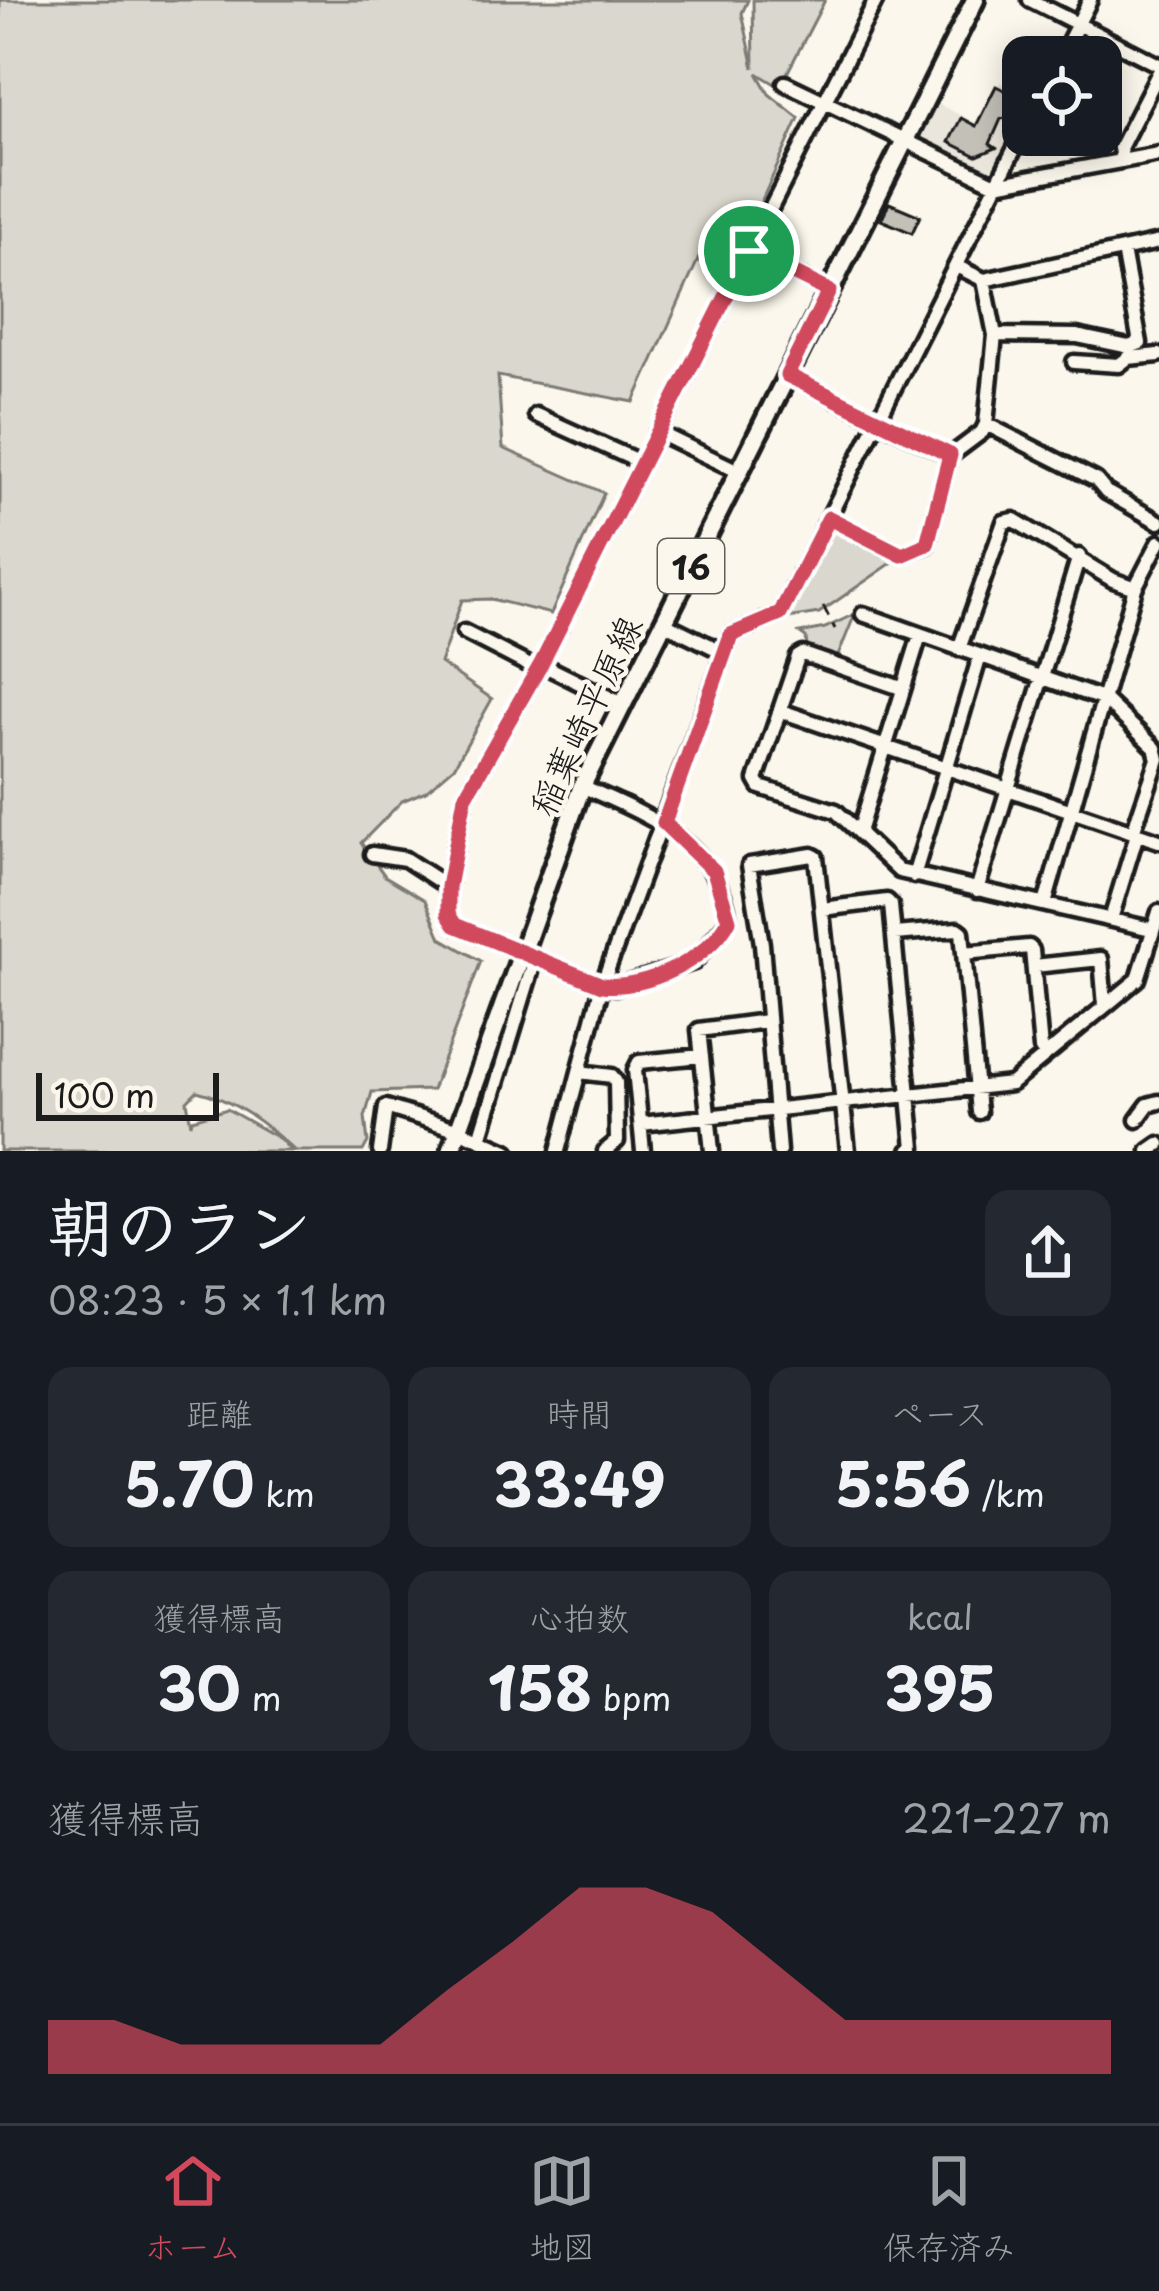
<!DOCTYPE html>
<html lang="ja">
<meta charset="utf-8">
<style>
:root{--surface:#171b24;--page:#242831;--text:#f1f3f6;--muted:#9ea1a6;--line:#363941;--accent:#d1495b}
body{margin:0;font-family:"Playpen Sans","Klee One",sans-serif;background:var(--page);color:var(--text);height:100vh;display:flex;flex-direction:column;font-size:45px;white-space:nowrap}
*{box-sizing:border-box;margin:0}
p{font-size:39px;color:var(--muted)}
.icon{flex:none;width:66px;height:66px;fill:none;stroke:currentColor;stroke-width:2;stroke-linecap:round;stroke-linejoin:round}
.map{position:relative;height:1151px;overflow:hidden}
.sheet{display:flex;flex-direction:column;background:var(--surface);flex:1}
.sheet>*{flex:none}
.controls{position:absolute;left:1002px;top:36px;display:grid;gap:24px}
.controls a{display:grid;place-items:center;width:120px;height:120px;border-radius:24px;background:var(--surface);box-shadow:0 6px 30px #0003;font-size:60px}
.scale{position:absolute;left:36px;bottom:30px;width:183px;box-sizing:border-box;padding-left:12px;border:6px solid #1c1c1c;border-top:0;font-size:33px;line-height:42px;white-space:nowrap;color:#1c1c1c;-webkit-text-stroke:9px #fbf7ec;paint-order:stroke}
.pin{position:absolute;display:grid;place-items:center;width:102px;height:102px;color:#fff;margin:-51px;border:6px solid #fff;border-radius:50%;box-shadow:0 3px 12px #0007}
.round{display:grid;place-items:center;flex:none;width:126px;height:126px;border-radius:24px;background:var(--page)}
.summary{display:flex;align-items:center;justify-content:space-between;height:204px;padding:0 48px}
h1{font-size:66px;font-weight:700;line-height:90px}
.stats{display:grid;grid-template-columns:repeat(3,1fr);gap:18px;height:204px;padding:12px 48px}
.stats div{display:grid;align-content:center;border-radius:24px;background:var(--page);text-align:center}
.stats b{font-size:60px;font-weight:700}
.stats small{font-size:33px;font-weight:400}
.stats p{font-size:33px}
.chart{height:336px;padding:24px 48px}
.chart p{display:flex;justify-content:space-between}
.chart svg{width:100%;height:216px;margin-top:12px;fill:var(--accent);opacity:.7}
.tab-bar{display:flex;justify-content:space-around;align-items:center;height:168px;border-top:3px solid var(--line);background:var(--surface);font-size:33px;color:var(--muted)}
.tab-bar a{display:grid;justify-items:center;gap:6px}
.tab-bar .on{color:var(--accent)}
.map>svg:first-child{display:block}
</style>
<div class="map">
<svg width="1159" height="1151" viewBox="0 0 1159 1151">
<rect width="100%" height="100%" fill="#fbf7ec"/>
<filter id="ink" filterUnits="userSpaceOnUse"><feTurbulence type="fractalNoise" baseFrequency=".00833" numOctaves="2"/><feDisplacementMap in="SourceGraphic" scale="24" xChannelSelector="R" yChannelSelector="G"/><feConvolveMatrix kernelMatrix="1 2 1 2 8 2 1 2 1" color-interpolation-filters="sRGB"/></filter>
<g filter="url(#ink)">
<path fill="#eae6dc" d="M1000 82 1023 93V118L1000 166 987 170 919 137 935 102 977 124Z"/>
<path fill="#dad7ce" stroke="#7b7a75" stroke-width="3" d="M0 0H748L742 13 754 68 753 0H825L780 87 757 73 769 94 799 118 756 213 720 211 634 402 498 376 503 448 604 493 551 614 491 599 462 600 440 663 492 699 454 767 426 791 402 801 361 843 385 876 425 900 441 938 481 961 432 1090 372 1092 365 1117 368 1142 363 1151H295C266 1124 235 1100 197 1091L187 1101 191 1124 192 1119 227 1109 280 1139 291 1151H0Z
M833 529 896 560 819 613 788 618Z
M855 614 838 656 807 647 806 637 800 633 825 628Z"/>
<path fill="#c3c0b8" stroke="#1c1c1c" stroke-width="3" d="M996 86 1023 99 1020 119 1014 116 1001 119 990 144 996 148 977 156 949 142 961 118 976 126Z
M889 203 920 216 912 233 881 220Z"/>
<g fill="none" stroke-linecap="round" stroke-linejoin="round">
<defs>
<path id="minor" d="M1030 0 1159 65
M1061 57 1090 0
M785 83 996 184 1159 154
M1122 161 1120 148 1159 72
M749 251 829 291
M956 266 984 280 1159 242
M984 280 995 335 986 424 1096 480 1106 492 1159 522
M995 335 1077 336 1129 347 1140 343 1123 250
M1074 362 1119 365 1128 358 1159 355
M787 375 950 456 982 432 986 424
M536 415 642 463
M657 432 738 471
M829 518 901 555 927 545 950 456
M863 614 1105 700 1155 748 1158 759 1133 832
M662 622 725 653
M464 632 538 670
M959 649 1004 522 1014 520 1113 580 1135 588
M541 664 620 703
M901 688 803 654 798 657 756 780 760 787 836 811 899 871 1151 929
M781 711 1159 841
M582 786C646 815 719 842 729 920L694 962 616 987 602 985 455 925 448 914V887L465 797 541 664 876 0
M859 832 920 635
M372 854 405 859 448 887
M914 876 980 656
M977 890 1079 556
M1045 904 1135 588 1159 542
M822 909 887 901 891 905 914 1148 909 1151
M1111 919 1137 834
M894 934 958 929 962 932 979 1112
M964 953 1029 947 1032 950 1041 1049 1046 1055
M1034 966 1101 959 1105 1006
M579 1072 612 1076 616 1082 617 1141 605 1151
M1137 1120 1148 1105 1159 1102
M641 1124 1011 1084 1138 979 1159 912
M480 1139 535 959
M380 1151 386 1107 459 1130 507 1151
M558 1151 602 985 731 635 780 614 1023 132
M643 1151 635 1070 639 1062 702 1056
M712 1151 699 1030 766 1021
M779 1151 762 944 749 865 812 855 816 857 848 1151
M1149 1151 1159 1144"/>
<path id="major" d="M451 1151 582 786 975 0"/>
</defs>
<use href="#minor" stroke="#1c1c1c" stroke-width="21"/>
<use href="#major" stroke="#1c1c1c" stroke-width="26"/>
<path stroke="#1c1c1c" stroke-width="3" stroke-dasharray="12 9" stroke-linecap="butt" d="M823 606 835 629"/>
<use href="#minor" stroke="#fbf7ec" stroke-width="12"/>
<use href="#major" stroke="#fbf7ec" stroke-width="16"/>
</g>
</g>
<g fill="none" stroke-linecap="round" stroke-linejoin="round" filter="url(#ink)">
<defs>
<path id="route" d="M749 251 829 291 787 375 950 455 927 544 902 555 829 518 780 614 731 635 664 823 714 871 729 920C709 959 645 990 602 985L455 925 448 914V887L465 797 541 664Z"/>
</defs>
<use href="#route" stroke="#fff" stroke-width="24"/>
<use href="#route" stroke="#d1495b" stroke-width="15"/>
</g>
<g text-anchor="middle" dominant-baseline="central" stroke-width="9" stroke-linejoin="round" paint-order="stroke">
<rect fill="#fbf7ec" stroke="#5f5e5a" stroke-width="3" x="658" y="539" width="66" height="54" rx="9"/>
<g font-size="33" font-weight="bold" fill="#1c1c1c">
<text x="691" y="566">16</text>
</g>
<g font-size="36" fill="#1c1c1c" stroke="#fbf7ec">
<text transform="translate(584 715) rotate(-65)">稲葉崎平原線</text>
</g>
</g>
</svg>
<div class="controls">
<a><svg class="icon" aria-label="locate" viewBox="0 0 24 24"><circle cx="12" cy="12" r="6"/><path d="M12 2v4M12 18v4M2 12h4M18 12h4"/></svg></a>
</div>
<div class="scale">100 m</div>
<div class="pin" style="left:749px;top:251px;background:#1e9e55"><svg class="icon" aria-label="arrive" viewBox="0 0 24 24"><path d="M6 21V4h12l-3 4 3 4H6"/></svg></div>
</div>
<section class="sheet">
<div class="summary"><div><h1>朝のラン</h1><p>08:23 · 5 × 1.1 km</p></div><a class="round"><svg class="icon" aria-label="share" viewBox="0 0 24 24"><path d="M12 15V3M7 8l5-5 5 5M5 13v7h14v-7"/></svg></a></div>
<div class="stats">
<div><p>距離</p><b>5.70<small> km</small></b></div>
<div><p>時間</p><b>33:49</b></div>
<div><p>ペース</p><b>5:56<small> /km</small></b></div>
</div>
<div class="stats">
<div><p>獲得標高</p><b>30<small> m</small></b></div>
<div><p>心拍数</p><b>158<small> bpm</small></b></div>
<div><p>kcal</p><b>395</b></div>
</div>
<div class="chart"><p><span>獲得標高</span>221–227 m</p>
<svg viewBox="0 0 160 44" preserveAspectRatio="none"><path d="M0 44V33L10 33L20 38L30 38L40 38L50 38L60 27L70 17L80 6L90 6L100 11L110 22L120 33L130 33L140 33L150 33L160 33V44z"/></svg>
</div>
</section>
<nav class="tab-bar">
<a class="on"><svg class="icon" aria-label="home" viewBox="0 0 24 24"><path d="M3 11l9-7 9 7M6 9v11h12V9"/></svg>ホーム</a>
<a><svg class="icon" aria-label="map" viewBox="0 0 24 24"><path d="M3 6l6-2 6 2 6-2v14l-6 2-6-2-6 2zM9 4v14M15 6v14"/></svg>地図</a>
<a><svg class="icon" aria-label="saved" viewBox="0 0 24 24"><path d="M7 4h10v16l-5-4-5 4z"/></svg>保存済み</a>
</nav>
